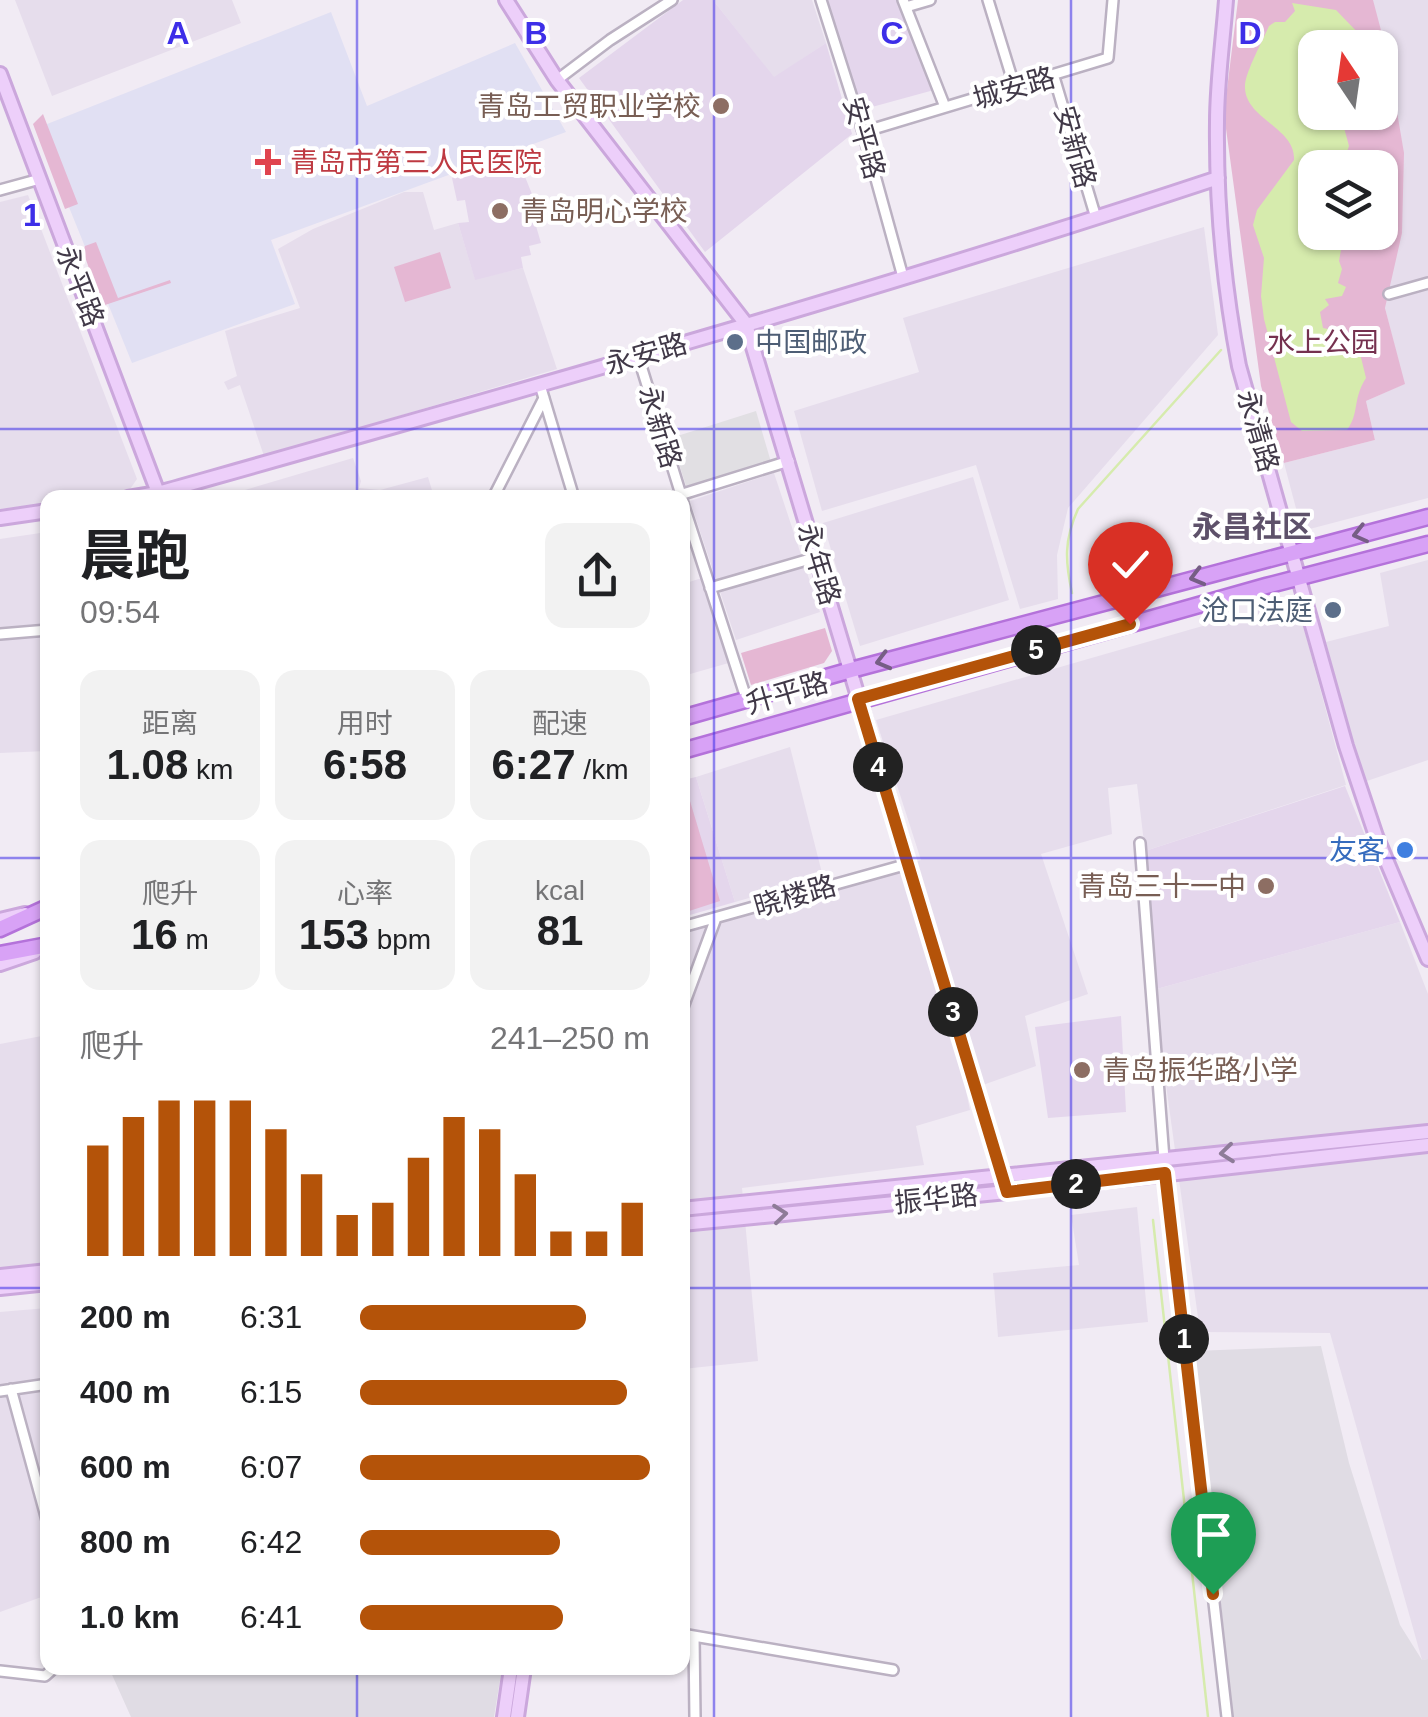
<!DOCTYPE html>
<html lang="zh">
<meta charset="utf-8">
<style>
:root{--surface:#fff;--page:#f2f2f2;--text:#202124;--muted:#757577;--accent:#b45309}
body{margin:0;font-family:Arial,"Noto Sans SC",sans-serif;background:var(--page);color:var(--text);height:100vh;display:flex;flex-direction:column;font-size:38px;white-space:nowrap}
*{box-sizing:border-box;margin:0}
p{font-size:32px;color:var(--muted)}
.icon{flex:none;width:55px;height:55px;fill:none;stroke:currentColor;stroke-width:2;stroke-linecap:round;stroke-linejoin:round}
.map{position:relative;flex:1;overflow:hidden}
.sheet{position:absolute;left:40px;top:490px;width:650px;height:1185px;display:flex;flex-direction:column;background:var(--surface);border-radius:20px;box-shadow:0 2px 8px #0004}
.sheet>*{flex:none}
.needle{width:65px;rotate:347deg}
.buttons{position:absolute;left:1298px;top:30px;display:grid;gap:20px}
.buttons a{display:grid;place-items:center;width:100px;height:100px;border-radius:20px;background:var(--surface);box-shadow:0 2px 8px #0004;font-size:50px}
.pin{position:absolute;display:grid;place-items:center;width:85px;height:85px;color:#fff;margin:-102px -42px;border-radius:50% 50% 50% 0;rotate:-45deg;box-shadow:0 0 10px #0007}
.pin .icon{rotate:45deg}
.km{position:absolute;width:50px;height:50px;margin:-25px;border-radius:50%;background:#222;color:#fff;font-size:28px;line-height:50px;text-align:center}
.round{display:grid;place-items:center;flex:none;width:105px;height:105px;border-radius:20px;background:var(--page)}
.head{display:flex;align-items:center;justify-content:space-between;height:170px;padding:0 40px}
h1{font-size:55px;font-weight:700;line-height:75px}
.metrics{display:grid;grid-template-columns:repeat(3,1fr);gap:15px;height:170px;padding:10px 40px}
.metrics div{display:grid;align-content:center;border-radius:20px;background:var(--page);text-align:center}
.metrics b{font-size:42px;font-weight:700}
.metrics small{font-size:28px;font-weight:400}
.metrics p{font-size:28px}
.chart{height:280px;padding:20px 40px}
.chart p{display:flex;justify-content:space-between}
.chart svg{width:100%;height:180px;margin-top:10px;stroke:var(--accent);stroke-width:6}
ul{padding:0 40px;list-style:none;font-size:32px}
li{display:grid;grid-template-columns:160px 120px 1fr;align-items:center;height:75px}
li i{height:25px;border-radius:12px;background:var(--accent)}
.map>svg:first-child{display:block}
</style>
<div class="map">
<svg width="1428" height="1717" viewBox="0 0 1428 1717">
<rect width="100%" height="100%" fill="#f1ebf4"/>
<path fill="#e6ddec" d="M15 0H232L241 23 52 96Z
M713 0H812L826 43 774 78Z
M1371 0H1428V498L1302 531 1284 463 1375 440 1366 401 1404 384 1385 308 1403 148Z
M404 192H423L434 230 458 223 475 279 523 268 557 369 264 456 240 385 228 390 224 382 237 376 225 331 300 308 278 249 313 229Z
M28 195 137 479 128 492 85 497 48 498 47 503 0 509V202Z
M1204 227 1218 335 1068 508 1057 555 1058 599 1020 609 976 465 822 511 794 411 919 372 903 318Z
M353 458 361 481 359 488 380 490 428 477 434 497 218 498Z
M774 473 820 612 736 640 690 501Z
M973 477 1009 600 860 646 823 523Z
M47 532V751L0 753V539Z
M1428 560V760L1367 781 1352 743 1326 642 1389 626 1380 573Z
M705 577 732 662 683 676V584Z
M1296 599 1346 785 1145 851 1137 784 1108 788 1112 834 1041 854 1088 994 1025 1016 1036 1066 966 1091 970 1110 916 1126 924 1165 742 1188 758 1361 683 1369 682 929 921 860 876 720Z
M790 747 823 877 735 902 696 777Z
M1400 922 1428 994V1659L1422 1660 1330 1333 1200 1332 1153 990Z
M47 1035V1266L0 1271V1044Z
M1137 1207 1148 1322 998 1337 993 1273 1079 1265 1071 1215Z
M47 1308 48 1524 41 1527 47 1544V1595L0 1612V1312Z"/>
<path fill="#e0dce4" d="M1321 1346 1349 1463 1400 1625 1422 1660 1428 1659V1717H1233L1194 1351Z
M109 1668H502L494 1717H131Z"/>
<path fill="#e4d6ec" d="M683 0H713L774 77 826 43 852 134 705 252 579 78Z
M828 0H898L934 90 861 110Z
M517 157 534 199 529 202 541 243 529 246 531 255 521 257 523 268 475 280 458 223 469 222 465 200 457 201 452 178Z
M696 777 735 902 683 917V780Z
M1345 786 1400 922 1153 990 1145 851Z
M1121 1016 1126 1112 1048 1118 1035 1027Z"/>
<path fill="#e1e0f3" d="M331 12 367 106 515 43 566 132 271 240 295 304 132 363 37 128Z"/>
<path fill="#e5b7d3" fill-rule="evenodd" d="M1238 0H1373L1387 53 1404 153 1402 233 1385 308 1405 384 1366 401 1375 440 1284 463 1261 386 1224 114ZM1315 48H1380V112H1315ZM1315 168H1380V232H1315Z
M43 114 78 204 65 209 33 124Z
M96 242 118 298 170 280 171 283 102 306 83 251 85 246Z
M440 252 451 288 405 302 394 267Z
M825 628 832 651 824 663 751 685 741 653Z
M687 791 720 901 683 913 682 792Z"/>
<path fill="#e1dfe3" d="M756 411 771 462 686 486 671 438Z"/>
<path fill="#d6ebad" d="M1292 3 1336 10 1362 37V47L1315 48V112L1340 113 1349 146 1342 167 1315 168V232L1344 233 1339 261 1342 269 1338 283 1346 287 1342 296 1325 299 1329 305 1320 312 1323 328 1337 331 1339 336 1356 337 1366 378C1352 400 1360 412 1347 430L1302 431 1291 422 1264 319 1261 296 1264 258 1253 225 1257 210 1294 160C1296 127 1243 119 1245 85 1246 71 1263 40 1269 26L1275 22H1285L1295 11Z"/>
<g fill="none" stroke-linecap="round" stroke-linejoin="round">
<path stroke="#d6ebad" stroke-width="2.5" d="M1072 593C1065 561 1064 540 1078 509L1221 350
M1153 1220 1208 1717"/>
<defs>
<path id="street" d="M821 0 863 132 903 277
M903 0 945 107
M988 0 1015 88
M906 7 930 0
M1054 77 1096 218
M557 80 610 40 672 0
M863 132 1108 58 1113 0
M0 190 40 179
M1389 294 1428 283
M638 356 682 498
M540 385 574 498
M493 498 544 398
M670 498 789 461
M682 500 747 701
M710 588 817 557
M0 634 48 630
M1140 843 1164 1159
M682 927 908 864
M682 1010 716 918
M1165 1173 1227 1717
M11 1389 48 1524
M0 1391 48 1384
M682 1634 893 1670
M694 1636 695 1717
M0 1671 45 1676 54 1668"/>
<path id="secondary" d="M506 0 557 80 746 324 1007 1192
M1226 0C1223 40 1217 82 1217 122 1216 203 1224 287 1239 366L1346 746 1376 836 1428 959
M0 74 160 498
M128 498 158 493C513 393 868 294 1218 178
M0 518 48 511
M0 920 25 914
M0 964 35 952
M682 1209 1428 1132
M682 1224 1007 1192 1428 1145
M0 1276 48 1271
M0 1288 48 1283
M504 1717 511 1668
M517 1717 524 1668"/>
<path id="primary" d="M682 718 851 670 1428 517
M682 751 1266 586 1428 544
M0 929 48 907
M0 954 48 945"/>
</defs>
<use href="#street" stroke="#bbb1c2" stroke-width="14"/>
<use href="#secondary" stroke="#cba7dc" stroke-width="18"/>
<use href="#primary" stroke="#b472da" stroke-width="19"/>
<use href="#street" stroke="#fff" stroke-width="9"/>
<use href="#secondary" stroke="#edcffa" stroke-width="12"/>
<use href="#primary" stroke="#d8a2f6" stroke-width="14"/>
</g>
<defs><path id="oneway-chevron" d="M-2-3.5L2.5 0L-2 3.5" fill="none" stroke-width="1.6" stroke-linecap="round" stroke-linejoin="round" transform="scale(2.5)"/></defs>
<g stroke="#765e85">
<use href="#oneway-chevron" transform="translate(1360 534) rotate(166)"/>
<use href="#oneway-chevron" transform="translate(1197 577) rotate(165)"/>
<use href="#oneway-chevron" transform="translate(883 661) rotate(165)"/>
</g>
<g stroke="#8e7c98">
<use href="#oneway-chevron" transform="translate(1227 1153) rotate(174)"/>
<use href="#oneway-chevron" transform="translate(780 1214) rotate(-6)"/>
</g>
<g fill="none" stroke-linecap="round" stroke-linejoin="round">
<defs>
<path id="route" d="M1130 624 858 699 1007 1192 1165 1173 1213 1594"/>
</defs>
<use href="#route" stroke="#fff" stroke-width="20"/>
<use href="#route" stroke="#b45309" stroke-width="12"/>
</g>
<path fill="none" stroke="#3d2ee8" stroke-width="2.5" stroke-opacity="0.55" d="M357 0V498M714 0V1717M1071 0V1717M0 429H1428M0 858H48M682 858H1428M0 1288H48M682 1288H1428M357 1668V1717"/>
<g fill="#8d6e63" stroke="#fff" stroke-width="4">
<circle cx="721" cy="106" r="10"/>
<circle cx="500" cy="211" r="10"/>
<circle cx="1266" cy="886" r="10"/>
<circle cx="1082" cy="1070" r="10"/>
</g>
<path fill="#e0444e" stroke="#fff" stroke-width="4" d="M263 147h10v10h10v10h-10v10h-10v-10h-10v-10h10z"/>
<g fill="#5c6f8a" stroke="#fff" stroke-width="4">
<circle cx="735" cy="342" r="10"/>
<circle cx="1333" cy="610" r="10"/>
</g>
<circle fill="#3f7fe0" stroke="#fff" stroke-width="4" cx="1405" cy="850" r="10"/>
<g text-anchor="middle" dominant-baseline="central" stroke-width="8" stroke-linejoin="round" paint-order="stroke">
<g font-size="28" fill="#413948" stroke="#fff">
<text transform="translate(1014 88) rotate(-16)">城安路</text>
<text transform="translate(864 138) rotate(74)">安平路</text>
<text transform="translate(1075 147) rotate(74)">安新路</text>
<text transform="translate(80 286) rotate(69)">永平路</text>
<text transform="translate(646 354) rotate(-16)">永安路</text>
<text transform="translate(660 427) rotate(73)">永新路</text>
<text transform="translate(1258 431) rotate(74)">永清路</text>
<text transform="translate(819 564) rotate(73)">永年路</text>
<text transform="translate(787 693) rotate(-16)">升平路</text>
<text transform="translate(795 896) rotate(-16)">晓楼路</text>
<text transform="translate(936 1199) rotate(-6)">振华路</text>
</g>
<g font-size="28" fill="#785e54" stroke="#fff" text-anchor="end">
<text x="701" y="106">青岛工贸职业学校</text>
<text x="520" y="211" text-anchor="start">青岛明心学校</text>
<text x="1246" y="886">青岛三十一中</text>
<text x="1102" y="1070" text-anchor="start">青岛振华路小学</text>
</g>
<g font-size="28" fill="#be3a42" stroke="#fff" text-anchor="start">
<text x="290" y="162">青岛市第三人民医院</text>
</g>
<g font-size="28" fill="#4e5e75" stroke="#fff" text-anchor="start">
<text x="755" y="342">中国邮政</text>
<text x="1313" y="610" text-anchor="end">沧口法庭</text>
</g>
<g font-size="28" fill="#75314f" stroke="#fff">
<text x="1323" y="342">水上公园</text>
</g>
<g font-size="28" fill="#366cbe" stroke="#fff" text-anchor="end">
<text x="1385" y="850">友客</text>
</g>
<g font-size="30" font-weight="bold" fill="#5e516a" stroke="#fff">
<text x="1252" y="526">永昌社区</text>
</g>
</g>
<g font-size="32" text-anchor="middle" font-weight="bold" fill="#3d2ee8" stroke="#fff" stroke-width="8" stroke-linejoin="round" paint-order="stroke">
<text x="178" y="44">A</text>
<text x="536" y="44">B</text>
<text x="892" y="44">C</text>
<text x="1250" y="44">D</text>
<text x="32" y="226">1</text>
</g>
</svg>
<div class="buttons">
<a><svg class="needle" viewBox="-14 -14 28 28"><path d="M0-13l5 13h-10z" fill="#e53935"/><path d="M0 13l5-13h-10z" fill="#757577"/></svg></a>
<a><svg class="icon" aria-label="layers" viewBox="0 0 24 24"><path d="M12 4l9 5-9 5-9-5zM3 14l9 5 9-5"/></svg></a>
</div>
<div class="pin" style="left:1213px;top:1594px;background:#1e9e55"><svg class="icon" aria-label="arrive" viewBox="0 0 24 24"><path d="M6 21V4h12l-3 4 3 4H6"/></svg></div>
<div class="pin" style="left:1130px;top:624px;background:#d93025"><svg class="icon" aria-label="check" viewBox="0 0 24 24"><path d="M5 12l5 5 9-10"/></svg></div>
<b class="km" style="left:1184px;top:1339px">1</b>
<b class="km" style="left:1076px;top:1184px">2</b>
<b class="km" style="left:953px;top:1012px">3</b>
<b class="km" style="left:878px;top:767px">4</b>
<b class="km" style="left:1036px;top:650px">5</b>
<section class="sheet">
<div class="head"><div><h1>晨跑</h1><p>09:54</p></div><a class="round"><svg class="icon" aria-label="share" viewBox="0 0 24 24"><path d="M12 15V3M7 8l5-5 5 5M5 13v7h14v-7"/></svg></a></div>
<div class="metrics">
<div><p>距离</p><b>1.08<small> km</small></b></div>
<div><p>用时</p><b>6:58</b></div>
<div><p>配速</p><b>6:27<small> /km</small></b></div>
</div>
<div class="metrics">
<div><p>爬升</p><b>16<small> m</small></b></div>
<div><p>心率</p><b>153<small> bpm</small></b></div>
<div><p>kcal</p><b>81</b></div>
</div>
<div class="chart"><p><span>爬升</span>241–250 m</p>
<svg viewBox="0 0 160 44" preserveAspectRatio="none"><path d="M5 44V17M15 44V10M25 44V6M35 44V6M45 44V6M55 44V13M65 44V24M75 44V34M85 44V31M95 44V20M105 44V10M115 44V13M125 44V24M135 44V38M145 44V38M155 44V31"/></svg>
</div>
<ul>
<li><b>200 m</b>6:31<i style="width:78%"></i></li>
<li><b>400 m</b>6:15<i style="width:92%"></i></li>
<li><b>600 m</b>6:07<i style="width:100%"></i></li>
<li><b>800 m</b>6:42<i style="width:69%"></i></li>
<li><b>1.0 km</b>6:41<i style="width:70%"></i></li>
</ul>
</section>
</div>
